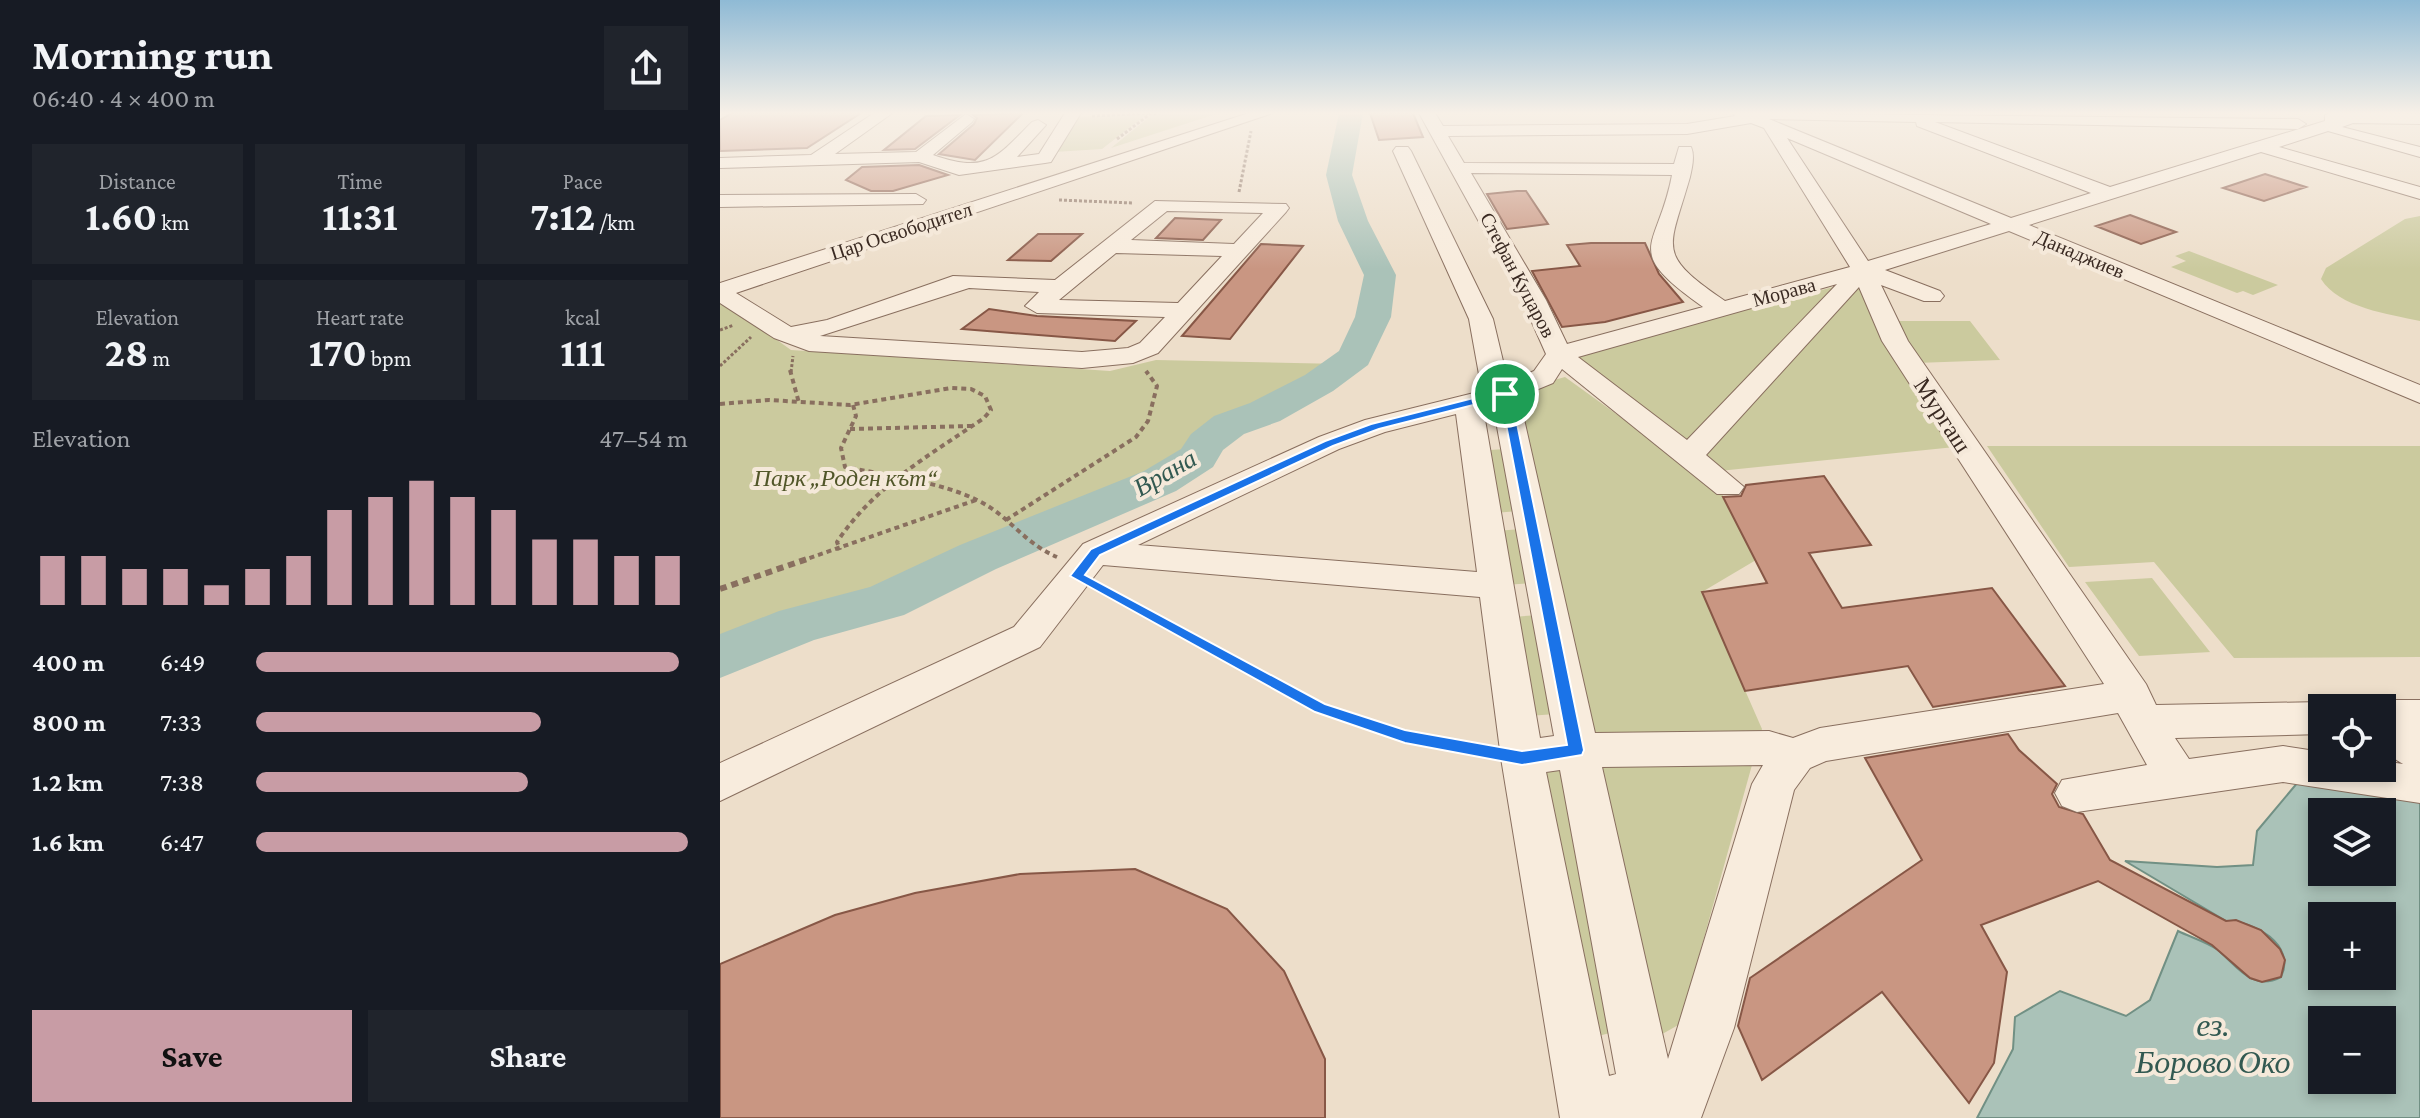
<!DOCTYPE html>
<meta charset="utf-8">
<style>
:root{--surface:#171b24;--page:#20242c;--text:#f1f3f6;--muted:#9ea1a6;--accent:#c89ca5}
body{margin:0;font-family:"Crimson Pro",serif;background:var(--page);color:var(--text);height:100vh;display:flex;flex-direction:column;font-size:30px;white-space:nowrap}
*{box-sizing:border-box;margin:0}
p{font-size:26px;color:var(--muted)}
.icon{flex:none;width:44px;height:44px;fill:none;stroke:currentColor;stroke-width:2;stroke-linecap:round;stroke-linejoin:round}
.map{position:relative;flex:1;overflow:hidden}
.sheet{display:flex;flex-direction:column;background:var(--surface);width:720px}
.sheet>*{flex:none}
.buttons{position:absolute;left:1588px;top:694px;display:grid;gap:16px}
.buttons a{display:grid;place-items:center;width:88px;height:88px;border-radius:0px;background:var(--surface);box-shadow:0 4px 12px #0003;font-size:40px}
.pin{position:absolute;display:grid;place-items:center;width:68px;height:68px;color:#fff;margin:-34px;border:4px solid #fff;border-radius:50%;box-shadow:0 2px 8px #0007}
.round{display:grid;place-items:center;flex:none;width:84px;height:84px;border-radius:0px;background:var(--page)}
.overview{display:flex;align-items:center;justify-content:space-between;height:136px;padding:0 32px}
h1{font-size:44px;font-weight:700;line-height:60px}
.stats{display:grid;grid-template-columns:repeat(3,1fr);gap:12px;height:136px;padding:8px 32px}
.stats div{display:grid;align-content:center;border-radius:0px;background:var(--page);text-align:center}
.stats b{font-size:40px;font-weight:700}
.stats small{font-size:22px;font-weight:400}
.stats p{font-size:22px}
.chart{height:224px;padding:16px 32px}
.chart p{display:flex;justify-content:space-between}
.chart svg{width:100%;height:144px;margin-top:8px;stroke:var(--accent);stroke-width:6}
.button{display:flex;gap:16px;margin-top:auto;padding:16px 32px}
.button a{flex:1;height:92px;border-radius:0px;background:var(--accent);color:#111;font-size:32px;font-weight:700;line-height:92px;text-align:center}
.button a+a{background:var(--page);color:var(--text)}
ul{padding:0 32px;list-style:none;font-size:26px}
li{display:grid;grid-template-columns:128px 96px 1fr;align-items:center;height:60px}
li i{height:20px;border-radius:10px;background:var(--accent)}
main{display:flex;flex:1;min-height:0}
.map>svg:first-child{display:block}
</style>
<main>
<section class="sheet">
<div class="overview"><div><h1>Morning run</h1><p>06:40 · 4 × 400 m</p></div><a class="round"><svg class="icon" aria-label="share" viewBox="0 0 24 24"><path d="M12 15V3M7 8l5-5 5 5M5 13v7h14v-7"/></svg></a></div>
<div class="stats">
<div><p>Distance</p><b>1.60<small> km</small></b></div>
<div><p>Time</p><b>11:31</b></div>
<div><p>Pace</p><b>7:12<small> /km</small></b></div>
</div>
<div class="stats">
<div><p>Elevation</p><b>28<small> m</small></b></div>
<div><p>Heart rate</p><b>170<small> bpm</small></b></div>
<div><p>kcal</p><b>111</b></div>
</div>
<div class="chart"><p><span>Elevation</span>47–54 m</p>
<svg viewBox="0 0 160 44" preserveAspectRatio="none"><path d="M5 44V29M15 44V29M25 44V33M35 44V33M45 44V38M55 44V33M65 44V29M75 44V15M85 44V11M95 44V6M105 44V11M115 44V15M125 44V24M135 44V24M145 44V29M155 44V29"/></svg>
</div>
<ul>
<li><b>400 m</b>6:49<i style="width:98%"></i></li>
<li><b>800 m</b>7:33<i style="width:66%"></i></li>
<li><b>1.2 km</b>7:38<i style="width:63%"></i></li>
<li><b>1.6 km</b>6:47<i style="width:100%"></i></li>
</ul>
<div class="button"><a>Save</a><a>Share</a></div>
</section>
<div class="map">
<svg width="1700" height="1118" viewBox="0 0 1700 1118">
<rect width="100%" height="100%" fill="#eddeca"/>
<path fill="#cbca9e" d="M499 113 391 148 433 114Z
M427 114 382 149 334 152 354 117Z
M1700 216V321C1669 314 1619 308 1601 279L1606 268 1685 219Z
M1469 251 1558 285 1533 295 1523 291 1517 293 1451 267 1466 261 1455 256Z
M1138 282 1235 447 999 471 979 455Z
M1117 286 966 445 855 355Z
M0 299 71 350 390 371 436 360 622 364C429 496 226 584 0 644Z
M1175 321H1250L1280 360 1196 363Z
M845 377 999 488 1036 560 982 592 1042 729 960 1024 937 1037 794 403 827 382Z
M1267 446H1700V657L1514 658 1434 562 1349 567Z
M785 449 798 511 775 513 770 450Z
M801 529 814 583 785 585 776 531Z
M1432 578 1490 652H1491L1419 656 1365 582Z
M819 615 836 714 808 716 791 617Z
M850 763 898 1031 866 1039 817 767Z"/>
<path fill="#aac2b8" stroke="#719084" stroke-width="2" fill-rule="evenodd" d="M1578 782 1700 798V1118H1257L1293 1049 1295 1017 1340 991 1406 1016 1430 1000 1458 931C1470 937 1487 942 1498 950 1517 966 1532 992 1561 977 1577 945 1533 920 1506 921L1405 861 1497 867 1533 865 1537 831ZM1602 812H1662V872H1602ZM1602 916H1662V976H1602ZM1602 1020H1662V1080H1602Z"/>
<g fill="none" stroke-linecap="round" stroke-linejoin="round">
<path fill="#aac2b8" fill-rule="evenodd" d="M619 113H643L632 175 648 221 676 275 671 317 648 365 613 391 560 421 524 434 503 450 493 467 456 491 276 569 184 615 94 640 0 678V634L59 611 150 587 240 545 424 471 461 449 471 434 494 416 530 403 585 375 619 351 635 317 644 275 618 221 606 175Z"/>
</g>
<path fill="#c99682" stroke="#875746" stroke-width="2" d="M12 113H141L87 148 0 151V120Z
M303 113 255 160 219 154 254 124 257 118 253 115Z
M650 113H693L703 137 659 140Z
M240 115 195 149 164 150 206 116Z
M199 165 228 175 173 191H151L126 180 142 167Z
M1545 174 1586 187 1544 201 1503 188Z
M797 191H806L828 224 787 229 767 194Z
M1410 215 1456 232 1421 244 1376 226Z
M455 218 501 220 483 240 436 238Z
M318 234H362L331 261 288 260Z
M871 243H925L939 274 963 302 885 322 842 327 812 271 860 266 847 245Z
M541 244 583 246 510 339 462 336Z
M269 309 317 316 416 321 395 341 242 329Z
M1104 476 1151 545 1089 553 1122 608 1272 588 1345 686 1213 707 1188 666 1025 691 982 592 1047 583 1003 497 1021 496 1026 485Z
M1288 734 1299 750 1337 784 1332 794 1339 807 1363 814 1390 860 1506 921 1516 920 1541 930 1560 949 1565 960 1561 977 1542 982 1530 978 1492 945 1378 881 1261 925 1287 972 1274 1063 1249 1103 1162 992 1042 1080 1018 1026 1030 978 1202 860 1145 758Z
M415 869 507 909 564 971 605 1059V1118H0V964L115 915 195 893 300 874Z"/>
<g fill="none" stroke-linecap="round" stroke-linejoin="round">
<defs>
<path id="minor" d="M154 113 171 114 115 154 196 152 246 114 254 119 252 122 213 155C267 174 276 158 312 122L318 120 326 125 297 157 319 154 345 113H361L331 162 325 163 239 175 199 162 0 168V158L91 155Z
M529 113H553L16 293 71 327 107 320 233 276 335 280 435 201 566 204 569 208 566 212 438 353 413 363 362 368 89 351 54 338 0 303V283ZM447 211 543 213 514 244 411 240ZM396 253 502 256 458 303 339 300ZM249 288 319 292 305 306 317 313 445 317 420 343 408 348 362 352 100 336Z
M699 113H715L723 126 967 124 1015 116 1013 113 1578 119 1586 124 1578 129 1215 122 1390 187 1605 121V115L1611 113 1700 114V124L1633 123 1622 127 1700 147V157L1608 131 1559 147 1700 187V199L1541 152 1309 225 1700 385V403L1289 231 1165 270 1220 291 1224 296 1220 301H1204L1161 285 1188 341 1426 684 1436 705 1602 702 1617 708H1602V734L1455 738 1469 759 1563 746 1602 752V768H1662V761L1683 764 1662 751V708H1646L1662 700H1700V803L1563 782 1357 812 1342 806 1335 793 1342 780 1427 765 1398 713 1106 761 1090 768 1074 790 1014 1028 981 1118H840L781 758 760 597 383 565 320 647 0 801V763L294 627 363 544 599 437 645 420 762 391 749 319 673 151 676 147H688L691 151 773 319 788 382 814 371 826 354 802 300ZM1049 119 1196 122 1197 126 1371 193 1291 218ZM1031 123 1044 128 1130 267 1005 301C935 253 949 251 970 177 972 168 975 156 971 147H959L954 164 744 163 728 136 967 134ZM1067 138 1271 224 1148 261ZM751 173 952 175C938 251 900 248 983 307L847 344 826 300ZM1117 284 967 440 858 357ZM1139 287 1162 341 1384 684 1100 728 1073 738 1049 731 875 733 799 397 833 383 842 369 997 494H1019L1024 487 986 455ZM773 405 834 736 820 738 763 408ZM736 414 757 572 418 545 619 449 665 432ZM1043 765 1032 784 948 1059 882 767ZM840 770 896 1074 889 1076 826 772Z
M196 194 206 200 203 204 0 207V195Z"/>
</defs>
<use href="#minor" stroke="#896f5f" stroke-width="2"/>
<path stroke="#896f5f" stroke-width="3" stroke-dasharray="3 2" stroke-linecap="butt" d="M372 116 431 113
M397 139 430 114 441 113
M519 192 531 131
M339 200 413 203
M0 330 14 325
M0 366 31 337
M71 372 73 356"/>
<path stroke="#896f5f" stroke-width="4" stroke-dasharray="5 4" stroke-linecap="butt" d="M70 370 79 403
M0 404 49 400 130 405 231 388 251 389 265 396 271 410 264 418C210 455 154 486 117 542L120 550
M133 405 136 416 121 448 125 467C166 475 220 482 257 500 289 515 302 542 337 557
M130 429 252 426
M286 520 416 437 428 421 437 386 426 371
M81 561 256 500"/>
<path stroke="#896f5f" stroke-width="6" stroke-dasharray="7 5" stroke-linecap="butt" d="M379 588 600 708 685 736 769 752
M0 589 87 559"/>
<use href="#minor" fill="#f8ecdd" fill-rule="evenodd"/>
</g>
<linearGradient id="sky" x2="0" y2="1"><stop stop-color="#8fbad5"/><stop offset="0.42" stop-color="#f7f0e7"/><stop offset="1" stop-color="#f7f0e7" stop-opacity="0"/></linearGradient>
<rect width="1700" height="269" fill="url(#sky)"/>
<path fill="#1a73e8" stroke="#fff" stroke-width="2" fill-rule="evenodd" d="M785 390 791 394 864 750 862 755 802 765 685 743 595 712 350 576 371 549 605 441 651 424ZM781 398 847 745 802 751 685 730 605 704 365 575 380 555 613 446 659 429Z"/>
<g text-anchor="middle" dominant-baseline="central" stroke-width="8" stroke-linejoin="round" paint-order="stroke">
<g font-size="20" fill="#3a2a22" stroke="#f5e9da">
<text transform="translate(181 231) rotate(-18)">Цар Освободител</text>
<text transform="translate(1360 254) rotate(23)">Данаджиев</text>
<text transform="translate(798 275) rotate(62)">Стефан Куцаров</text>
<text transform="translate(1064 292) rotate(-15)">Морава</text>
</g>
<g font-size="24" fill="#3a2a22" stroke="#f5e9da">
<text transform="translate(1223 415) rotate(57)">Мургаш</text>
</g>
<g font-size="24" font-style="italic" fill="#515629" stroke="#f5e9da">
<text x="125" y="477">Парк „Роден кът“</text>
</g>
<g font-size="26" font-style="italic" fill="#325951" stroke="#f5e9da">
<text transform="translate(445 473) rotate(-30)">Врана</text>
</g>
<g font-size="32" font-style="italic" fill="#325951" stroke="#f5e9da">
<text x="1493" y="1025">ез.<tspan x="1493" dy="37">Борово Око</tspan></text>
</g>
</g>
</svg>
<div class="buttons">
<a><svg class="icon" aria-label="locate" viewBox="0 0 24 24"><circle cx="12" cy="12" r="6"/><path d="M12 2v4M12 18v4M2 12h4M18 12h4"/></svg></a>
<a><svg class="icon" aria-label="layers" viewBox="0 0 24 24"><path d="M12 4l9 5-9 5-9-5zM3 14l9 5 9-5"/></svg></a>
<a>+</a>
<a>−</a>
</div>
<div class="pin" style="left:785px;top:394px;background:#1e9e55"><svg class="icon" aria-label="arrive" viewBox="0 0 24 24"><path d="M6 21V4h12l-3 4 3 4H6"/></svg></div>
</div>
</main>
